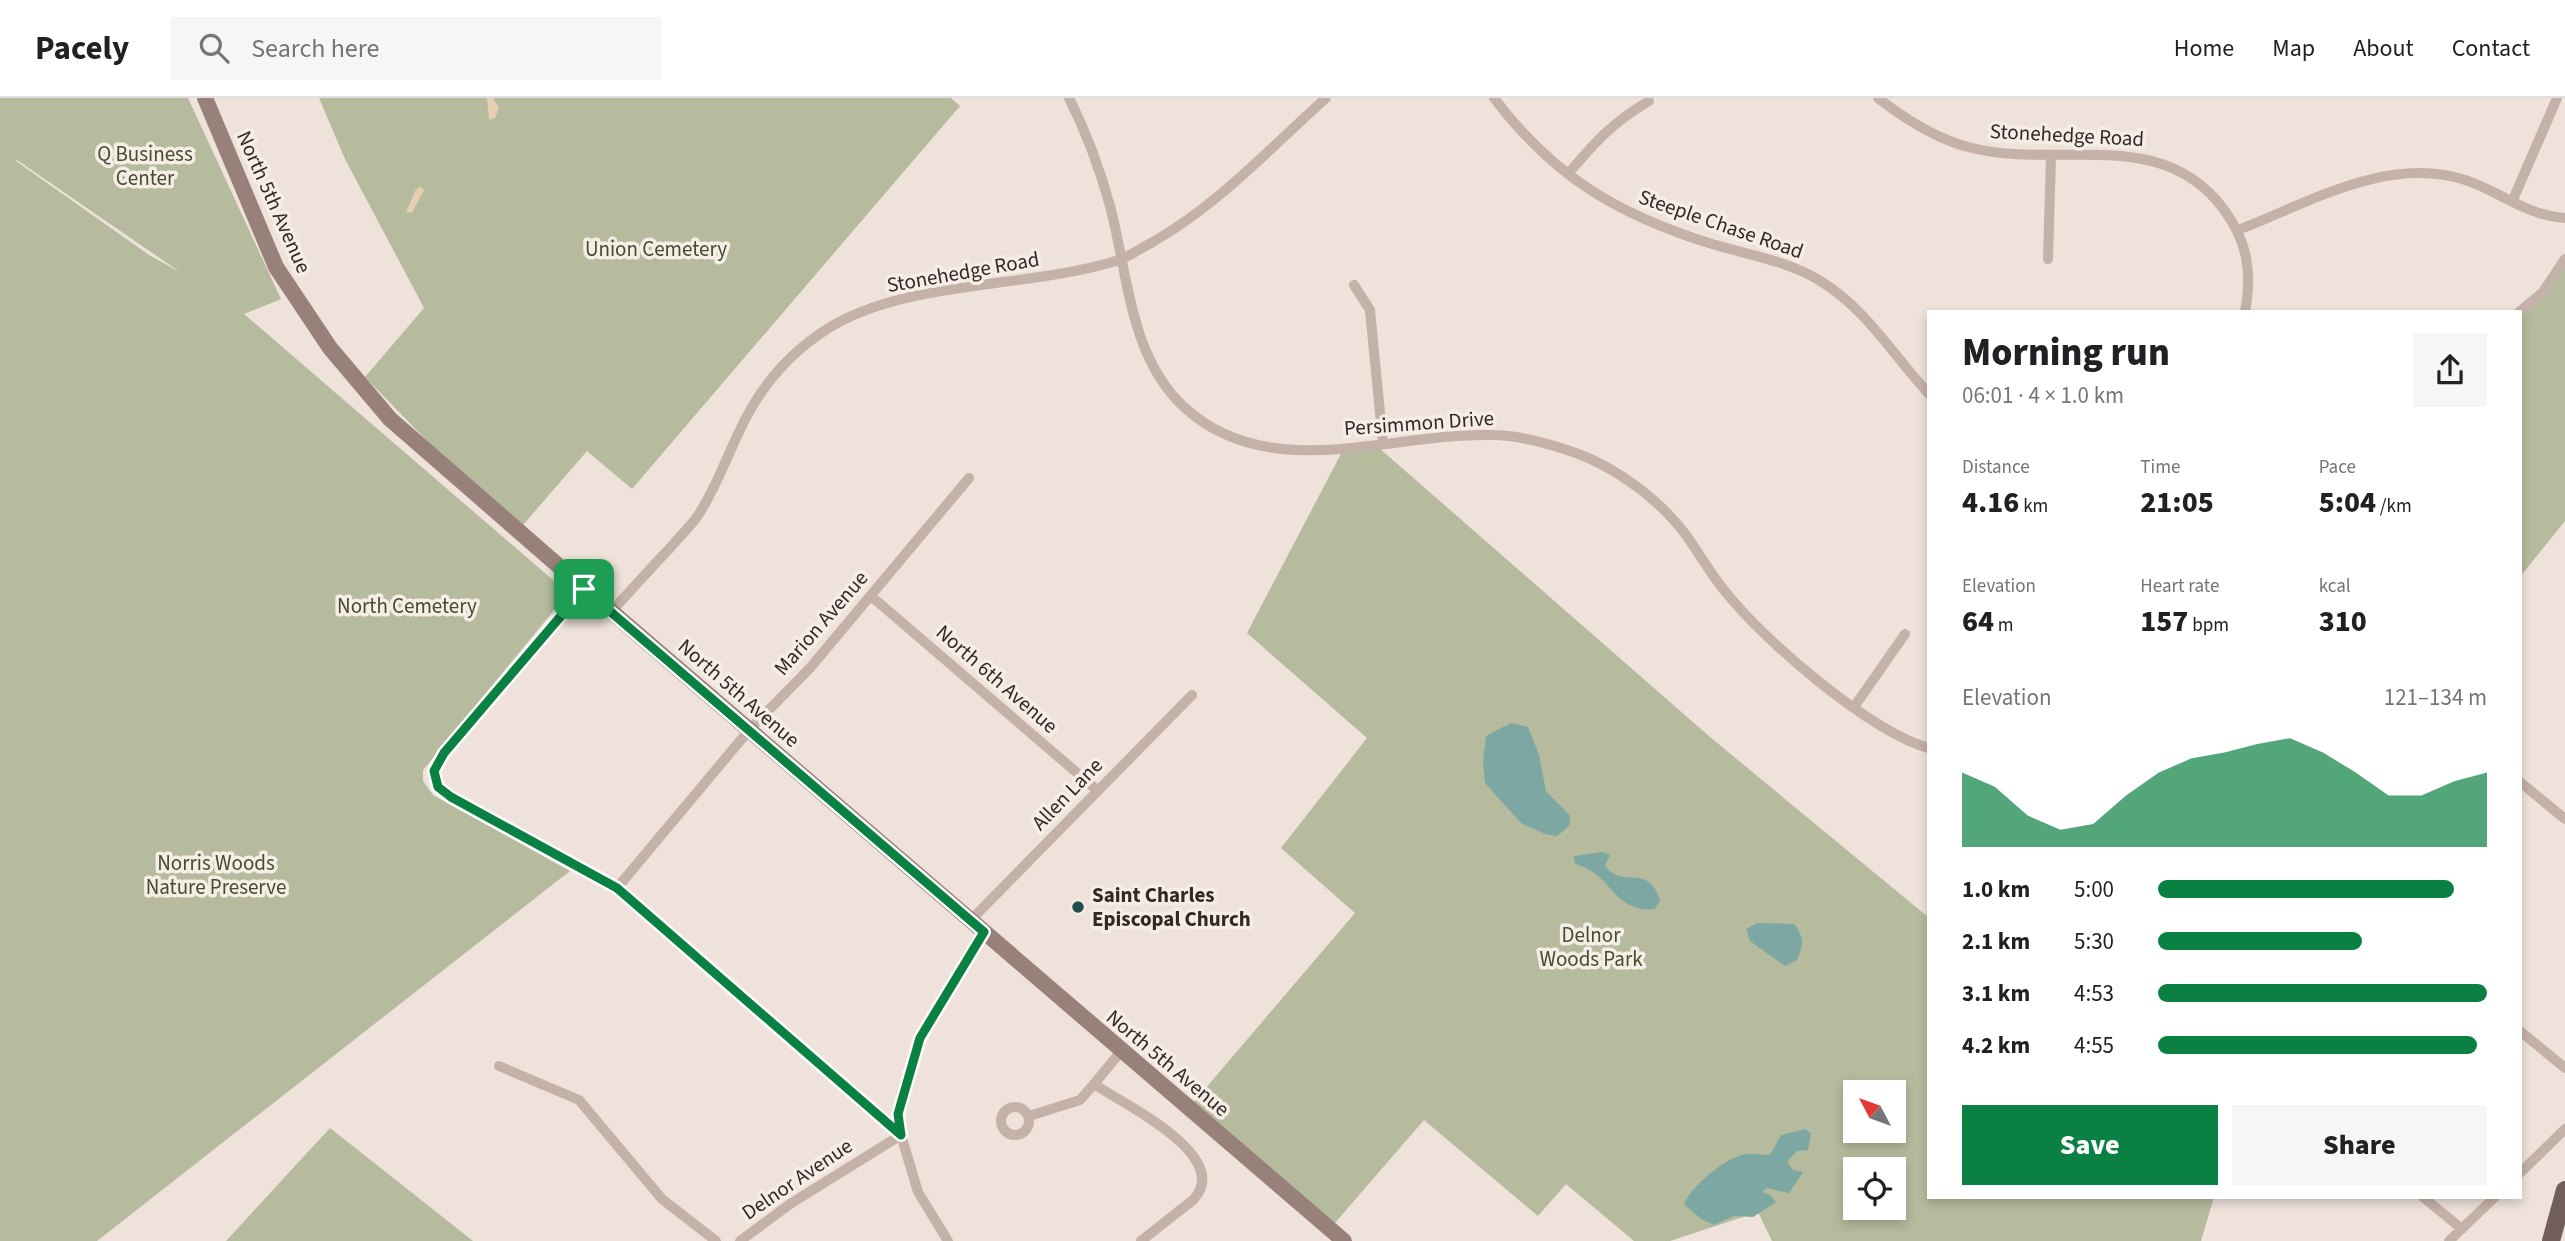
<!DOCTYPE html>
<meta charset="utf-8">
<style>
:root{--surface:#fff;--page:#f6f6f6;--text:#202124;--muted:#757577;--line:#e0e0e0;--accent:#0b8043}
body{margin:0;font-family:"Source Sans 3",sans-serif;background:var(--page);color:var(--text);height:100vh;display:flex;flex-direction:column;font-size:26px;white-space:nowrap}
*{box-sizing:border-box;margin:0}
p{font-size:23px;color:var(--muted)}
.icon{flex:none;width:38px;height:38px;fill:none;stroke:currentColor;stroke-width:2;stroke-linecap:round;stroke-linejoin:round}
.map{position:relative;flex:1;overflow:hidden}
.details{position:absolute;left:1927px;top:212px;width:595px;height:889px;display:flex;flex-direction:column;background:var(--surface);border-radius:0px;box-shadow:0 4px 10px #0003}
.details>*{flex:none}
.needle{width:46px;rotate:311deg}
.buttons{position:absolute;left:1843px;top:982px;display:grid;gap:14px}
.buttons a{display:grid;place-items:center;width:63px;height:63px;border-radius:0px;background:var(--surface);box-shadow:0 4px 10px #0003;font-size:35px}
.pin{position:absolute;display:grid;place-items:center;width:60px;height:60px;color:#fff;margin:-30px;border-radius:14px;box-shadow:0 4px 10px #0006}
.round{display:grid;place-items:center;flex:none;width:74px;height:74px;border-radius:0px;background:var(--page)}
.head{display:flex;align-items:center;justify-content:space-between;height:119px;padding:0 35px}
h1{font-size:38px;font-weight:800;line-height:52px}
.figures{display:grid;grid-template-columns:repeat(3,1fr);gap:10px;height:119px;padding:7px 35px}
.figures div{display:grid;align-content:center}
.figures b{font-size:30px;font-weight:800}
.figures small{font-size:19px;font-weight:400}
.figures p{font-size:19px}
.chart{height:196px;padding:14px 35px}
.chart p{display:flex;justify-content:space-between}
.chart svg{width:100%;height:126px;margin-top:7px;fill:var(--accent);opacity:.7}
.primary-button{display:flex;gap:14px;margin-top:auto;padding:14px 35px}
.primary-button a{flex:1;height:80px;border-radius:0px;background:var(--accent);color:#fff;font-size:28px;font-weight:800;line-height:80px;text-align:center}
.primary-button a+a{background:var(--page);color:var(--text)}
ul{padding:0 35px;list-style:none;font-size:23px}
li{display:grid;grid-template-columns:112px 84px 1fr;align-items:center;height:52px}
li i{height:18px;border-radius:9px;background:var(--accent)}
header{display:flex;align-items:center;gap:42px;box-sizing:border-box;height:98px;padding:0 35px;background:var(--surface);border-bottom:2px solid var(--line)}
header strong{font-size:33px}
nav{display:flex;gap:38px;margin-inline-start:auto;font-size:24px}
.search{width:490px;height:63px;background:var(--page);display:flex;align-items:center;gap:18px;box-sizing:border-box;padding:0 24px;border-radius:0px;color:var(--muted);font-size:26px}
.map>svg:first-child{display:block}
</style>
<header>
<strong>Pacely</strong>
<div class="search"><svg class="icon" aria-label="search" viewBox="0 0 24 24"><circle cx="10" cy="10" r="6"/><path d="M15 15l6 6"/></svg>Search here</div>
<nav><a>Home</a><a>Map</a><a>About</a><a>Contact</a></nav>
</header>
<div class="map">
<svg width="2565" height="1143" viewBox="0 0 2565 1143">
<rect width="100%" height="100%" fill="#eee2da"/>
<path fill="#b5bb9c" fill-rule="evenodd" d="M0 0H188L281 201 244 216 568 495 423 672V683L433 697 570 773 97 1143H0ZM16 63 17 62 180 174 149 157Z
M319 0H951L960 8 632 391 587 353 523 427 431 347 365 279 424 210 345 61Z
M2565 158V423L2520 479V216Z
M1378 349 1710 639 1928 819V1099H2214L2201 1143H1772L1758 1114 1670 1143H1634L1566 1086 1538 1118 1424 1022 1334 1126 1193 1005 1355 815 1281 750 1367 640 1247 535 1342 354ZM1855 994H1894V1032H1855ZM1855 1071H1894V1110H1855Z
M330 1030 473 1143H226Z"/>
<path fill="#e6ceb5" d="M487 0H493L499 10 495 20 489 22Z
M420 88 424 92 412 115 406 114 415 93Z"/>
<path fill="#7da7a3" d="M1511 625 1528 629 1539 657 1546 693 1570 718 1569 728 1557 738 1545 736 1521 725 1485 685 1483 663 1486 638Z
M1602 754 1610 757 1605 768C1608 771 1610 774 1614 776 1630 785 1649 769 1660 802L1655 811C1649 811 1643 812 1638 810 1612 804 1606 773 1575 766L1574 758Z
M1757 825 1794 826C1805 840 1803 847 1797 862L1785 868 1750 843 1746 831Z
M1806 1031 1811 1036 1808 1052 1797 1053 1787 1064 1793 1072 1803 1074 1789 1095 1766 1090 1763 1094 1770 1097 1776 1104 1753 1119 1734 1118 1714 1127 1701 1121 1684 1106C1692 1088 1727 1057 1748 1056 1755 1055 1763 1057 1770 1057L1781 1037Z"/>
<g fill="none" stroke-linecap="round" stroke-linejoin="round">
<path stroke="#c4b1a8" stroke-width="10" d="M1069 0C1086 34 1100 71 1110 108 1128 175 1129 258 1184 309 1270 388 1390 334 1493 337 1520 337 1550 346 1576 355 1617 370 1660 402 1686 437 1699 455 1710 475 1724 492 1763 542 1868 632 1928 650
M1494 0C1554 79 1618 117 1712 146 1749 157 1789 163 1822 184 1867 212 1893 257 1928 295
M1878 0C1905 21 1938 42 1972 50 2059 72 2163 26 2225 113 2248 145 2252 175 2245 214
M1568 76C1596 43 1612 25 1649 3
M2512 104 2557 0
M2238 132C2309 105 2387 57 2465 82 2491 90 2513 107 2539 115 2547 118 2556 119 2565 120
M2048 161 2051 58
M1354 187 1370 212 1383 346
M2519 214 2543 194 2565 161
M584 490 444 655 434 673 438 689 451 699 617 790 901 1037 918 1094 948 1143
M871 498 1097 692
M612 513C631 492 650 471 669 451 678 440 689 430 697 419 715 392 725 363 739 334 758 292 788 256 827 231 907 181 1028 191 1119 162 1130 158 1141 150 1151 145 1217 108 1270 50 1326 0
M1854 609 1905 536
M2520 684 2565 721
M617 790 750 631 810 570 969 380
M970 823 1192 597
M2520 933 2565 970
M1122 952 1094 986C1121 1005 1235 1058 1193 1102L1141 1143
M499 968 579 1002 662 1101 716 1143
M1001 1023a14 14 0 1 1 28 0a14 14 0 1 1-28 0Z
M1029 1018 1080 1002 1094 986
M2520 1075 2565 1031
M2423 1099 2462 1131
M740 1143 790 1106 901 1037 898 1016 920 940 984 834
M2449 1143 2495 1099"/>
<path stroke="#97817a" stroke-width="16" d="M205 0 276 169 330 250 390 321 584 490 1344 1143"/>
<path stroke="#725f5a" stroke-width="18" d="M2551 1143 2565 1092"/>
</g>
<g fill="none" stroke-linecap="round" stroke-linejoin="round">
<defs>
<path id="route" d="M584 491 984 834 920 940 898 1016 901 1037 617 790 451 699 438 689 434 673 444 655Z"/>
</defs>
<use href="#route" stroke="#fff" stroke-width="14"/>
<use href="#route" stroke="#0b8043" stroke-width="9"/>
</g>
<circle fill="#224e4b" stroke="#f6ede6" stroke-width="2.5" cx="1078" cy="809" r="7"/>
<g text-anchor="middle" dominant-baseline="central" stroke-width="7" stroke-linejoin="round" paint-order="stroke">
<g font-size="21" fill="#322927" stroke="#f6ede6">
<text transform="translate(2067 37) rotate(3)">Stonehedge Road</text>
<text transform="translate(274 104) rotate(66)">North 5th Avenue</text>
<text transform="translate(1721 126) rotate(19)">Steeple Chase Road</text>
<text transform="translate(963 174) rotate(-10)">Stonehedge Road</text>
<text transform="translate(1419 325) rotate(-4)">Persimmon Drive</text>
<text transform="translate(821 525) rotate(-49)">Marion Avenue</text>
<text transform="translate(997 581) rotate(41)">North 6th Avenue</text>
<text transform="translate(739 595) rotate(41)">North 5th Avenue</text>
<text transform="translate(1067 696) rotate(-46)">Allen Lane</text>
<text transform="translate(1168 965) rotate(40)">North 5th Avenue</text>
<text transform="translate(797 1081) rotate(-34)">Delnor Avenue</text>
</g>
<g font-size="21" fill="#464d2e" stroke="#f6ede6">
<text x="145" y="56">Q Business<tspan x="145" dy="24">Center</tspan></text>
<text x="656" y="151">Union Cemetery</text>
<text x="407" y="508">North Cemetery</text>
<text x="216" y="765">Norris Woods<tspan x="216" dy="24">Nature Preserve</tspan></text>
<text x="1591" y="837">Delnor<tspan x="1591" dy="24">Woods Park</tspan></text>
</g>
<g font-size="21" font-weight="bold" fill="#322927" stroke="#f6ede6" text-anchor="start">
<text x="1092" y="797">Saint Charles<tspan x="1092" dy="24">Episcopal Church</tspan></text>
</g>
</g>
</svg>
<div class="buttons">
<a><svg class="needle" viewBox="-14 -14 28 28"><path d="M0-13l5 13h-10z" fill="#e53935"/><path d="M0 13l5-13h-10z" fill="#757577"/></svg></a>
<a><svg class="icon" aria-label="locate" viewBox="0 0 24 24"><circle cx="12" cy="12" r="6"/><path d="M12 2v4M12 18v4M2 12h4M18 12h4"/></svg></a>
</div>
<div class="pin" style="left:584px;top:491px;background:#1e9e55"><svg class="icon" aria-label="arrive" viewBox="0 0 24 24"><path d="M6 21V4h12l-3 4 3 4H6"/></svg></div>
<section class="details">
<div class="head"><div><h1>Morning run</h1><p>06:01 · 4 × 1.0 km</p></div><a class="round"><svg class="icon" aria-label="share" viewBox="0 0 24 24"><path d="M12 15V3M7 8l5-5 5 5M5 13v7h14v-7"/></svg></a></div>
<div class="figures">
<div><p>Distance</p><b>4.16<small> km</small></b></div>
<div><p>Time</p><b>21:05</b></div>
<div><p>Pace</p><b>5:04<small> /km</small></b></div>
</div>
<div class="figures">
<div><p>Elevation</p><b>64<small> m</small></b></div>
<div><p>Heart rate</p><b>157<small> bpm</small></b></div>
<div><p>kcal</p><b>310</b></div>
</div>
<div class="chart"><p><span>Elevation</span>121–134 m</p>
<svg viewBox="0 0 160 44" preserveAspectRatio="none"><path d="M0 44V18L10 23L20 33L30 38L40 36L50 26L60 18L70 13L80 11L90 8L100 6L110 11L120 18L130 26L140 26L150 21L160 18V44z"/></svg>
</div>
<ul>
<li><b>1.0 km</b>5:00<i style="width:90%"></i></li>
<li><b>2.1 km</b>5:30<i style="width:62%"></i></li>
<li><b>3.1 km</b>4:53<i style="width:100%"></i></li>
<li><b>4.2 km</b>4:55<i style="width:97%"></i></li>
</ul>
<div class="primary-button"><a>Save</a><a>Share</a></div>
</section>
</div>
